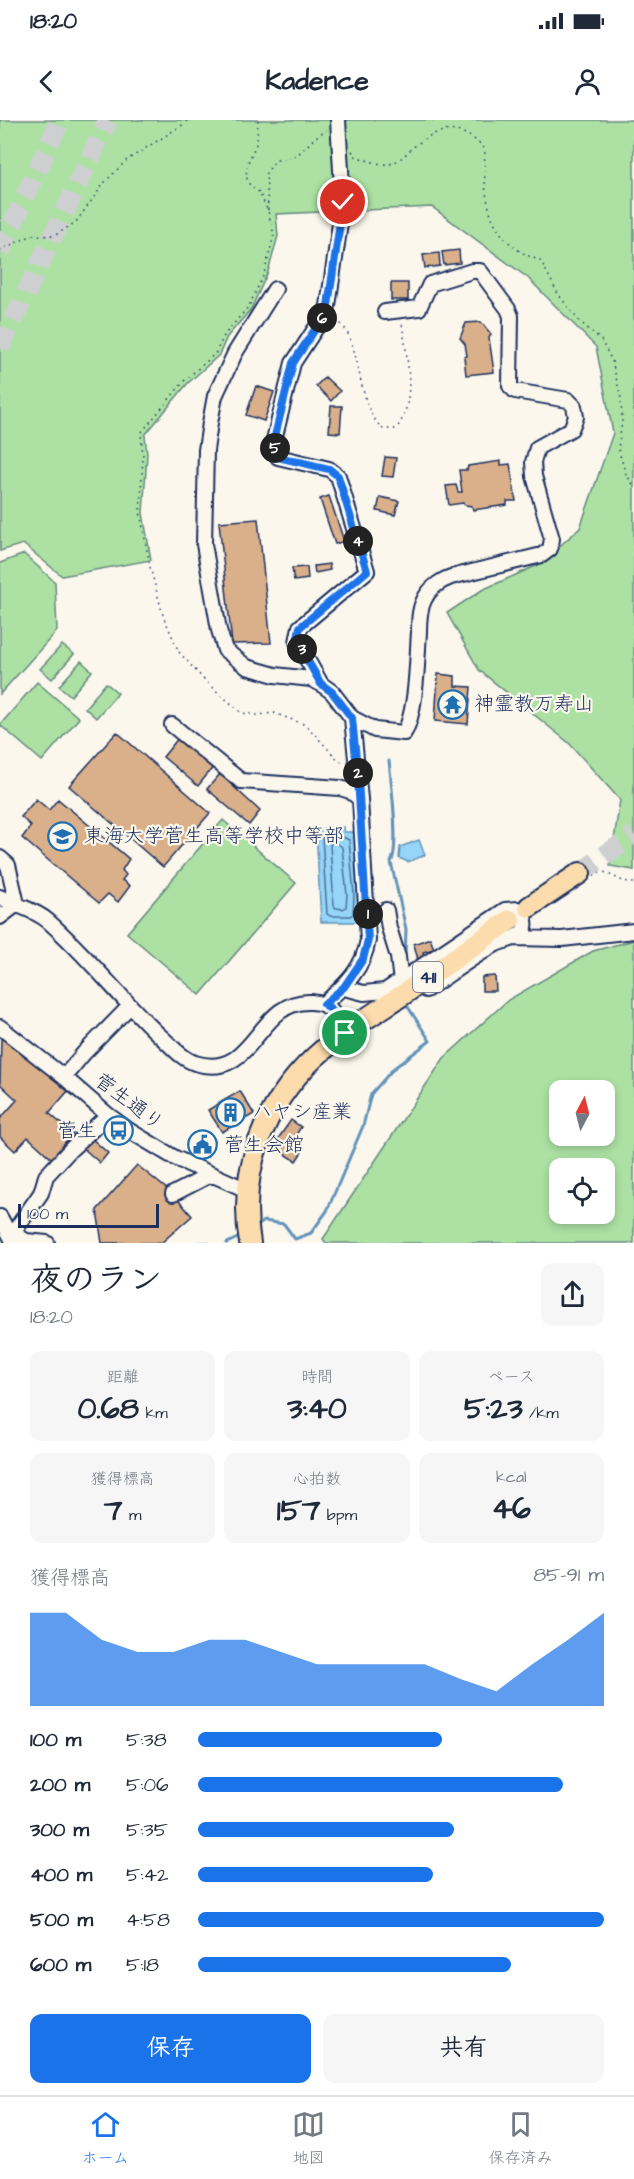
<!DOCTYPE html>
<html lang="ja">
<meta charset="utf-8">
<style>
:root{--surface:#fff;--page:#f6f6f7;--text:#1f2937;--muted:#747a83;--line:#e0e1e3;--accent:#1a73e8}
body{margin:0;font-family:"Architects Daughter","Klee One",sans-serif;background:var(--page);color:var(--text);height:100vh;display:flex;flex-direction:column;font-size:22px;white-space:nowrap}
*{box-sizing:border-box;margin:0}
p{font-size:20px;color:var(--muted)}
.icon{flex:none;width:33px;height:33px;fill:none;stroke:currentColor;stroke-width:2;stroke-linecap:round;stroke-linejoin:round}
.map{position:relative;height:1123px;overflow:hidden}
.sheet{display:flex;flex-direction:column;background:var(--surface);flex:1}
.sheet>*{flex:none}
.needle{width:39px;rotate:7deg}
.controls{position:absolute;left:549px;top:960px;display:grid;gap:12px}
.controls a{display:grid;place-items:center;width:66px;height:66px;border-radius:12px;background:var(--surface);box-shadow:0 3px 9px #0003;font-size:30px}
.scale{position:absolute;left:18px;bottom:15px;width:141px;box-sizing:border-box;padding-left:6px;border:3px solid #1b2f5e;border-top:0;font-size:16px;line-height:21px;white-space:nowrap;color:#1b2f5e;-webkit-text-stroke:4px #fbf7ec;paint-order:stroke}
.pin{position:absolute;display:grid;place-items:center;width:51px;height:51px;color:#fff;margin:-26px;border:3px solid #fff;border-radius:50%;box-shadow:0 2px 6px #0007}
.km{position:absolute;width:30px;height:30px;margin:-15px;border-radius:50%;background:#222;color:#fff;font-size:16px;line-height:30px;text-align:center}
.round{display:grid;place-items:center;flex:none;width:63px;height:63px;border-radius:12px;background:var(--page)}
.head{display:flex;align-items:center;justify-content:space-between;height:102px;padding:0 30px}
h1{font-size:33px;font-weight:700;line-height:45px}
.metrics{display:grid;grid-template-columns:repeat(3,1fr);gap:9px;height:102px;padding:6px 30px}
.metrics div{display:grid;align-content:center;border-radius:12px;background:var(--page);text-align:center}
.metrics b{font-size:30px;font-weight:700}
.metrics small{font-size:16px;font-weight:400}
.metrics p{font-size:16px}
.chart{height:168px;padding:12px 30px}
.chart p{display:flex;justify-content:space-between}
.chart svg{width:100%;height:108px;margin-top:6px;fill:var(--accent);opacity:.7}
.button{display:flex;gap:12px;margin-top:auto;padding:12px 30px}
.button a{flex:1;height:69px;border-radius:12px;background:var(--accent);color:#fff;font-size:24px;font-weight:700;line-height:69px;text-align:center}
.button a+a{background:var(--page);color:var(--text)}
ul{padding:0 30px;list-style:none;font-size:20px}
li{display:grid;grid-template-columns:96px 72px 1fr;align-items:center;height:45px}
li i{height:15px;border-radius:8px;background:var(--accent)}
.status{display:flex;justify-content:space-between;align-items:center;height:42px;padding:0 30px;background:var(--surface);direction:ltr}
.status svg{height:16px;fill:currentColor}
header{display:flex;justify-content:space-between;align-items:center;height:78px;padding:0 30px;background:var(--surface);font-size:27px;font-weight:700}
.tab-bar{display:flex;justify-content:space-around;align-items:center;height:84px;border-top:2px solid var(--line);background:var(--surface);font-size:16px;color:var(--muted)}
.tab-bar a{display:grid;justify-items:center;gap:3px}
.tab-bar .active{color:var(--accent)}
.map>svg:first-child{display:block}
</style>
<div class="status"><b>18:20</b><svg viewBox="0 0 49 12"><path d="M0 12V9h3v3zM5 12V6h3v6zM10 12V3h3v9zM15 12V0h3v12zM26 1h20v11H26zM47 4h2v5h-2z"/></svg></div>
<header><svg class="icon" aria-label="back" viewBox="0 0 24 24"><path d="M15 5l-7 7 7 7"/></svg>Kadence<svg class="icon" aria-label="person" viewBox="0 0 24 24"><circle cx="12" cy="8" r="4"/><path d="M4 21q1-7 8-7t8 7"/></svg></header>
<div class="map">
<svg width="634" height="1123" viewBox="0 0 634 1123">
<rect width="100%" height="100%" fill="#fbf7ec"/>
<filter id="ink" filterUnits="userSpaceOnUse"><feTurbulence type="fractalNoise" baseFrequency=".0167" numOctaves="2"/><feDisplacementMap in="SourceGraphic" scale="12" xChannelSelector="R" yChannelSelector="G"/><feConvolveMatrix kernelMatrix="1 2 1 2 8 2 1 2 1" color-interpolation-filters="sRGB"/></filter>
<g filter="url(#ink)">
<path fill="#ace1a3" stroke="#648880" stroke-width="1.5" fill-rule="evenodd" d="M0 0H634V750L610 746 620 680 569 623 479 550 447 493 482 470 538 445 580 408 613 313 596 227 528 158 432 87 276 94 278 116 268 152 251 189 227 217 219 235 188 263 145 315 147 334 143 393 151 440 62 456 23 424 0 431Z
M24 434 55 462 57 511 0 574V443Z
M62 525 74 534 52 559 40 549Z
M81 541 92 551 71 576 59 566Z
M37 562 79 598 42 641 0 605Z
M106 563 118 573 96 598 85 588Z
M223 700 296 763 200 875 127 813Z
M634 820V1123H326L323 1119 444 938 508 880 593 831ZM604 970V1016H560V970ZM560 1048H604V1094H560Z"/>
<path fill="#95d5f7" stroke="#6493ba" stroke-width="1.5" d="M343 707 344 712H355L360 775 358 802H321L316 709Z
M419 720 425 735 408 742 399 738 400 727Z"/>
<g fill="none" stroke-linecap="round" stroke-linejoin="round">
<path stroke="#4c719b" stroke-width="1.5" d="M337 714 349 720 354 775 353 794 350 796H330L327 794 322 717 325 715Z
M333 721 342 727 347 775 346 787 343 789 336 788 334 786 330 725Z"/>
<path stroke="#6493ba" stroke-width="3" d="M389 641C391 661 400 728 391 742L406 809 405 840
M255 1108 264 1101 284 1104 295 1119 311 1113 327 1091 363 1006 371 974 394 948 430 921 408 887
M197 1123H208
M227 1123 242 1116"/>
</g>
<path fill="#dab08a" stroke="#1b2f5e" stroke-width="1.5" d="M459 130 460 143 444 145 442 132Z
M439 133 440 146 425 148 423 135Z
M391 163H408V180H391Z
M481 202 491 214 489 218 494 252 466 255 464 237 467 236 465 224 460 218 466 203Z
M325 257 340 271 331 281 316 266Z
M256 266 274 272 264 301 246 295Z
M331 286H342L340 313 329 312Z
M385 337 396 338 393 357 382 356Z
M501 341V345L510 344 516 381H507V385L473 390 472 386 465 385 463 383 449 385 446 366 456 365 458 372H462L459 350H467L468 346Z
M329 376 344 421 335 424 320 379Z
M380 377 399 381 395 395 377 391Z
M258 399 271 523 232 524 219 402Z
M329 444 330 450 315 453 314 446Z
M307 447 308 459 294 461 292 448Z
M438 554 455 556V566L471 567 468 604 435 601Z
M117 612 210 693 163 747 69 666Z
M179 617 214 646 198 666 163 637Z
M220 654 260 691 249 705 207 669Z
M36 679 49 690 58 679 129 739 122 750 126 755 122 760 130 766 118 782 108 774 99 783 22 718 31 706 21 697Z
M430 818 434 829 423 832 425 838 418 840 414 824Z
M495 856 496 871H482V857Z
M1 916 63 963 61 965 68 971 49 993 73 1014 61 1027 64 1030 54 1041 28 1017 15 1031 0 1017V999L17 980 0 964Z
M240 971 254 994 222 1012 208 990Z
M291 1000 301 1007 292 1021 304 1029 296 1041 273 1026Z
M199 1013 214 1020 207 1037 192 1030Z
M91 1018 108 1033 100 1043 83 1028Z
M137 1045 173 1074 192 1096 161 1123H102L97 1090Z"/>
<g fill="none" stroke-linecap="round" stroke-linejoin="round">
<path stroke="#cecfd0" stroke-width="20" stroke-dasharray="20 10" stroke-linecap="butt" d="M0 132 60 0
M0 228 108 0
M580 753 634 715"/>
<defs>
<path id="minor" d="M275 169 235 233 215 276 210 303 206 330 204 424 219 510 225 530 247 547 275 555 311 559 321 564 332 572 352 598 375 610 404 613C417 591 417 538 419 512 419 502 419 490 424 480 429 469 440 461 451 457L542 435 550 429 552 419 534 356 533 342 537 328 571 309 576 297 574 286 568 280 515 271 510 266 511 196 508 189 480 151H472L430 164 419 188 385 192
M321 564 297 522 300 507 367 451 338 356 329 349 278 337 273 324 293 243 325 194 328 186 343 83 338 0
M172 605 241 661 340 668 350 671 360 679
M0 738 8 745 17 784 0 797
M0 777C16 786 34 789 48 801 87 835 121 879 159 915 170 924 181 939 195 943 255 962 256 879 311 882 332 883 336 896 345 913
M386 790 389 808 398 837 401 862
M514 818 562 819 634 811
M344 868 364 873 385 871 505 790 518 789C523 795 528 802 524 810 519 819 505 820 496 824 472 837 449 855 426 870
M324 884C345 865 363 850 368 820L360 679 352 598
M0 907 64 957 108 995 130 1011 175 1038 247 1070
M64 957 84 933 129 887
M173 1074 210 1055
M0 1097 13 1121
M13 1113 26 1121 47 1123
M11 1116 41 1073 46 1056 71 1029 108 995"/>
<path id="highway" d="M529 787 580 753
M250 1123C238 1052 263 986 315 937 341 913 372 895 401 876 437 851 474 825 510 800"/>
</defs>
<use href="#minor" stroke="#1b2f5e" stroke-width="18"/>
<use href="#highway" stroke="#1b2f5e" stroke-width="24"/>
<path stroke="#1b2f5e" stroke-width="1.5" stroke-dasharray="1.5 4.5" stroke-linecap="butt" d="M258 0 257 22 248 42 246 56 250 66 259 72 268 91 274 115 264 154 249 186 225 214 215 234 186 259 141 313 143 336 140 392 150 447 163 495 179 532 206 562 242 593 257 595 274 593 306 605 338 640 344 643
M352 31 355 36C364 39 381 46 390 44 402 40 407 32 416 25 442 5 462 5 485 29 483 80 487 122 541 141L558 174 578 200 601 220 612 241 621 278 622 302 618 329 626 354 634 366
M268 90 266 53 276 40C305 40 306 19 327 10
M0 130 33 115 54 116 76 102 105 62 127 40 184 4 188 0
M336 200C363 216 354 284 383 309H396C418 281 406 235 402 202
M594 756 602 751 623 761 634 763"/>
<use href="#minor" stroke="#fbf7ec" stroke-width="14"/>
<use href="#highway" stroke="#fcdcac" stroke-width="20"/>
</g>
</g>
<g fill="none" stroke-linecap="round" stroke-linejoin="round" filter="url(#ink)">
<defs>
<path id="route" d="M343 82 328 186 325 194 293 243 273 324 278 337 329 349 338 356 367 451 300 507 297 522 321 564 332 572 352 598 358 659 368 820 363 839 344 867 324 884 331 889 345 913"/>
</defs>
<use href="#route" stroke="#fff" stroke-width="12"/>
<use href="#route" stroke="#1a73e8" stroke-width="8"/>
</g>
<defs>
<symbol id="temple-ring" viewBox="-11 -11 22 22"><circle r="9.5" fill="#fbf7ec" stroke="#1f6fb2" stroke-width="1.5"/><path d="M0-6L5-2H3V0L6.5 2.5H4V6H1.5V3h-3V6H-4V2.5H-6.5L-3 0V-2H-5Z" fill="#1f6fb2"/></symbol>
<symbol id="school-ring" viewBox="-11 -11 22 22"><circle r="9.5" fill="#fbf7ec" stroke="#1f6fb2" stroke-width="1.5"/><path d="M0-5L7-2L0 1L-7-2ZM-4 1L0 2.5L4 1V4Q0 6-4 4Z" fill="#1f6fb2"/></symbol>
<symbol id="building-ring" viewBox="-11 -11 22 22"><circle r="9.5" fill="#fbf7ec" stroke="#1f6fb2" stroke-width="1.5"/><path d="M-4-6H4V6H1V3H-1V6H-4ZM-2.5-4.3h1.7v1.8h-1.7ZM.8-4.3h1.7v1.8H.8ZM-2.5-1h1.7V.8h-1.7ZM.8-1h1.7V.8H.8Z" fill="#1f6fb2"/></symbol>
<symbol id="bus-ring" viewBox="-11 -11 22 22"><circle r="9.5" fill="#fbf7ec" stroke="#1f6fb2" stroke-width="1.5"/><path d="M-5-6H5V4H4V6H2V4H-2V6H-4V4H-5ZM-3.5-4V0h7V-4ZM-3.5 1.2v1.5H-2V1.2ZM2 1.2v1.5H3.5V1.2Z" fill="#1f6fb2"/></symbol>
<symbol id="civic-ring" viewBox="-11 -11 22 22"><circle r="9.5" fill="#fbf7ec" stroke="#1f6fb2" stroke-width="1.5"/><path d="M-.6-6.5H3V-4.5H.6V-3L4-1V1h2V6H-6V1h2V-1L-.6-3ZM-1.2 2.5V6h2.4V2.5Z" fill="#1f6fb2"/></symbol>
</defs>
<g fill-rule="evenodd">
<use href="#temple-ring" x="436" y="568" width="33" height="33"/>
<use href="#school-ring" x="46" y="700" width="33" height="33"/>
<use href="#building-ring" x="214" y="976" width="33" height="33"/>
<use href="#bus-ring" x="102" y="994" width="33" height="33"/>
<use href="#civic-ring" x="186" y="1008" width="33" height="33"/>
</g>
<g text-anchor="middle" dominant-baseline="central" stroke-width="4.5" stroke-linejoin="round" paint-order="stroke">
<rect fill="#fbf7ec" stroke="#5e6b89" stroke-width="1.5" x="413" y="842" width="30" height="30" rx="4.5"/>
<g font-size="18" font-weight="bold" fill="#1b2f5e">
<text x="428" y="857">411</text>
</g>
<g font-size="20" fill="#1b2f5e" stroke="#fbf7ec" text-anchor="start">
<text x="474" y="584">神霊教万寿山</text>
<text x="84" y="716">東海大学菅生高等学校中等部</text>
<text x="252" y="992">ハヤシ産業</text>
<text x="97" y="1011" text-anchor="end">菅生</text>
<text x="224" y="1025">菅生会館</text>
</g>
<g font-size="20" fill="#1b2f5e" stroke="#fbf7ec">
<text transform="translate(129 982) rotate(37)">菅生通り</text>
</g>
</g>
</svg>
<div class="controls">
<a><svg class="needle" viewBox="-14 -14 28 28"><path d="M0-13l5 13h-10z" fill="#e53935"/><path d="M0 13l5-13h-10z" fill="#747a83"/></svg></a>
<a><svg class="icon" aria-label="locate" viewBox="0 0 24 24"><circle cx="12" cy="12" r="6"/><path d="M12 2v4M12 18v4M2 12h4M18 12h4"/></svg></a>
</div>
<div class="scale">100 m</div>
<div class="pin" style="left:345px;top:913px;background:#1e9e55"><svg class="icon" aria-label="arrive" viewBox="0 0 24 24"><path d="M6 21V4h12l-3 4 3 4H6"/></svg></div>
<div class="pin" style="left:343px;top:82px;background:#d93025"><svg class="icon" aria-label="check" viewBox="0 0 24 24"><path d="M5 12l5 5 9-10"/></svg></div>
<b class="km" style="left:368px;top:794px">1</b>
<b class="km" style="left:358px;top:653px">2</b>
<b class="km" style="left:302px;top:529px">3</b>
<b class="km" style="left:358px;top:421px">4</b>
<b class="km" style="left:275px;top:328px">5</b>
<b class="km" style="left:322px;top:198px">6</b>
</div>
<section class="sheet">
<div class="head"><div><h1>夜のラン</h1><p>18:20</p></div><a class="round"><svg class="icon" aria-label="share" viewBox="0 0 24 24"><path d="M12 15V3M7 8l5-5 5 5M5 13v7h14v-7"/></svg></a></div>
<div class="metrics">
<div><p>距離</p><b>0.68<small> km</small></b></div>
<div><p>時間</p><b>3:40</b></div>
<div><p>ペース</p><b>5:23<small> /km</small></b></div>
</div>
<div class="metrics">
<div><p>獲得標高</p><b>7<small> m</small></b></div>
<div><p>心拍数</p><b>157<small> bpm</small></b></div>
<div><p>kcal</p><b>46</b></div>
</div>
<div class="chart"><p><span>獲得標高</span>85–91 m</p>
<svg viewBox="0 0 160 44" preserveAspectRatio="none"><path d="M0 44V6L10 6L20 17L30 22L40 22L50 17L60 17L70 22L80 27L90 27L100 27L110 27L120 33L130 38L140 27L150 17L160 6V44z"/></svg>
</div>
<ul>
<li><b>100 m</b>5:38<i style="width:60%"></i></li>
<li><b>200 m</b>5:06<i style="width:90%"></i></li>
<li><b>300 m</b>5:35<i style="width:63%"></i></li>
<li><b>400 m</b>5:42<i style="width:58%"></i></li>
<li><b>500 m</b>4:58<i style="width:100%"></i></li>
<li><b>600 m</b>5:18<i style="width:77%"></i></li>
</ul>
<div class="button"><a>保存</a><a>共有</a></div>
</section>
<nav class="tab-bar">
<a class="active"><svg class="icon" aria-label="home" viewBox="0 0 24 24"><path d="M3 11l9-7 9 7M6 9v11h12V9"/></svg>ホーム</a>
<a><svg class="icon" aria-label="map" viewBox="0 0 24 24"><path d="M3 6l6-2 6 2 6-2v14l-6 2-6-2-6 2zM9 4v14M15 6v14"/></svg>地図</a>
<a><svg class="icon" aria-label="saved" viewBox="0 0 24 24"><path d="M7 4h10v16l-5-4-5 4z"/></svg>保存済み</a>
</nav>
